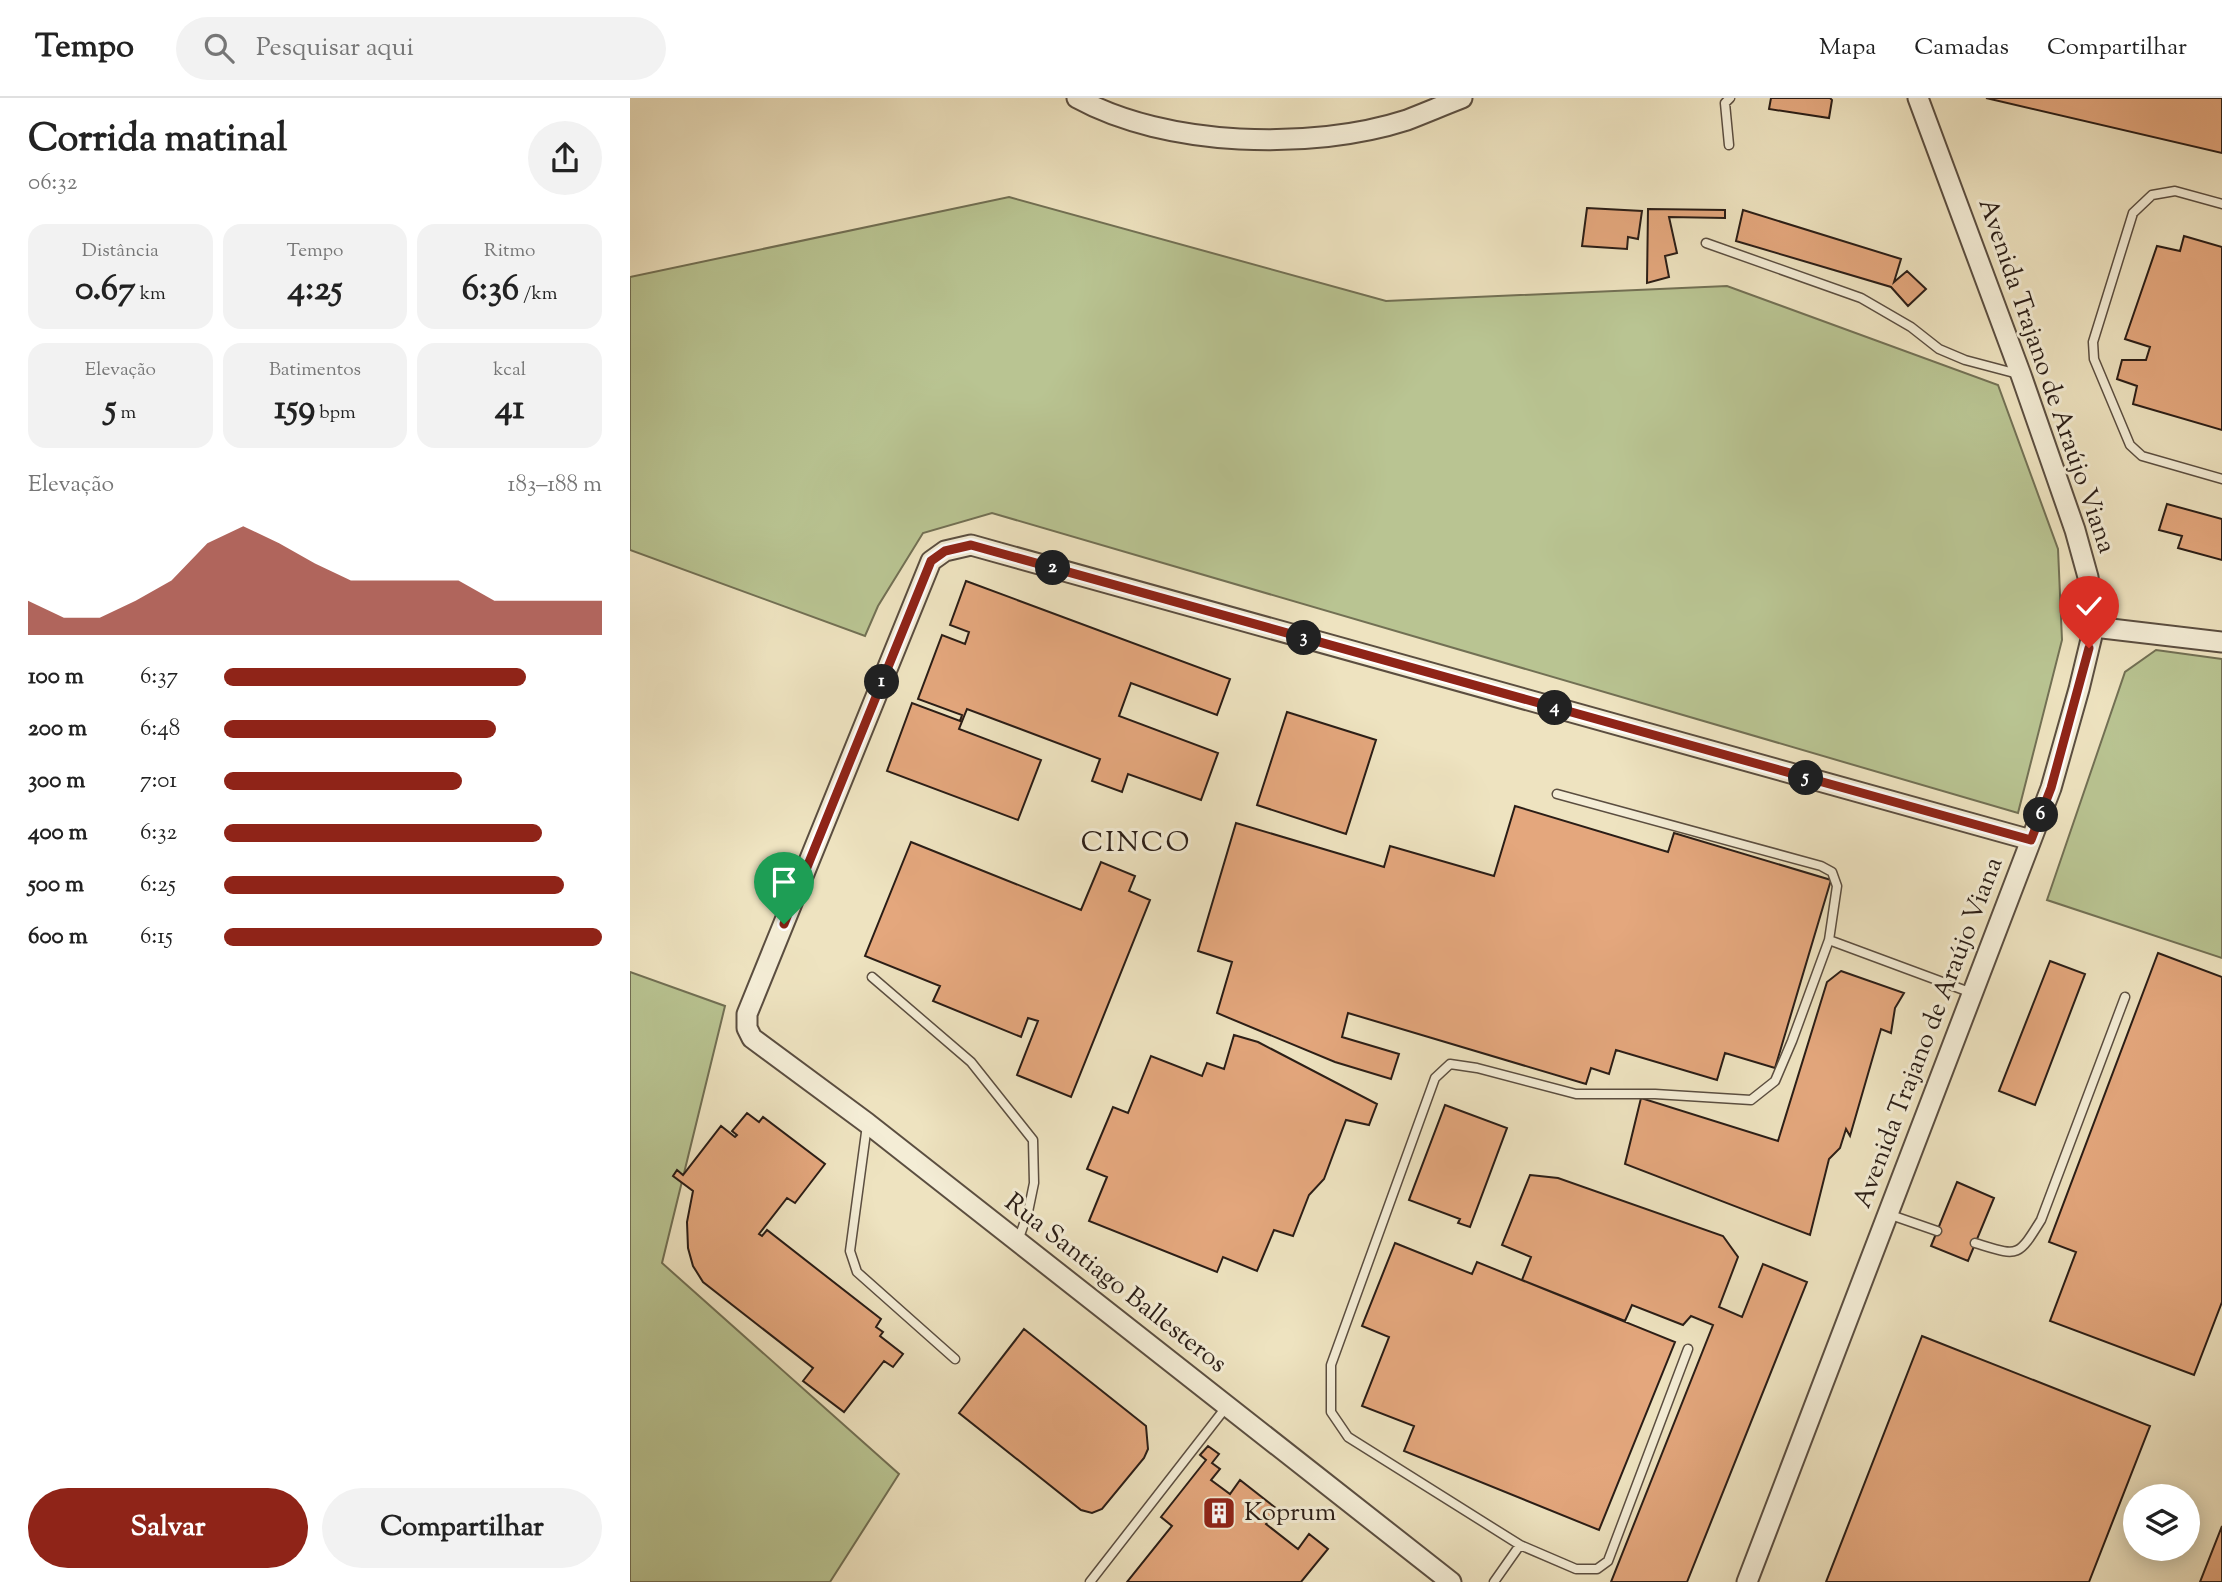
<!DOCTYPE html>
<html lang="pt">
<meta charset="utf-8">
<style>
:root{--surface:#fff;--page:#f2f2f2;--text:#222;--muted:#767676;--line:#e0e0e0;--accent:#8f2418}
body{margin:0;font-family:"Sorts Mill Goudy",serif;background:var(--page);color:var(--text);height:100vh;display:flex;flex-direction:column;font-size:26px;white-space:nowrap}
*{box-sizing:border-box;margin:0}
p{font-size:23px;color:var(--muted)}
.icon{flex:none;width:38px;height:38px;fill:none;stroke:currentColor;stroke-width:2;stroke-linecap:round;stroke-linejoin:round}
.map{position:relative;flex:1;overflow:hidden}
.sheet{display:flex;flex-direction:column;background:var(--surface);width:630px}
.sheet>*{flex:none}
.fabs{position:absolute;left:1493px;top:1386px;display:grid;gap:14px}
.fabs a{display:grid;place-items:center;width:77px;height:77px;border-radius:50%;background:var(--surface);box-shadow:0 4px 18px #0003;font-size:35px}
.pin{position:absolute;display:grid;place-items:center;width:60px;height:60px;color:#fff;margin:-72px -30px;border-radius:50% 50% 50% 0;rotate:-45deg;box-shadow:0 0 7px #0007}
.pin .icon{rotate:45deg}
.km{position:absolute;width:35px;height:35px;margin:-18px;border-radius:50%;background:#222;color:#fff;font-size:19px;line-height:35px;text-align:center}
.round{display:grid;place-items:center;flex:none;width:74px;height:74px;border-radius:37px;background:var(--page)}
.overview{display:flex;align-items:center;justify-content:space-between;height:119px;padding:0 28px}
h1{font-size:38px;font-weight:700;line-height:52px}
.stats{display:grid;grid-template-columns:repeat(3,1fr);gap:10px;height:119px;padding:7px 28px}
.stats div{display:grid;align-content:center;border-radius:18px;background:var(--page);text-align:center}
.stats b{font-size:35px;font-weight:700}
.stats small{font-size:19px;font-weight:400}
.stats p{font-size:19px}
.chart{height:196px;padding:14px 28px}
.chart p{display:flex;justify-content:space-between}
.chart svg{width:100%;height:126px;margin-top:7px;fill:var(--accent);opacity:.7}
.cta{display:flex;gap:14px;margin-top:auto;padding:14px 28px}
.cta a{flex:1;height:80px;border-radius:42px;background:var(--accent);color:#fff;font-size:28px;font-weight:700;line-height:80px;text-align:center}
.cta a+a{background:var(--page);color:var(--text)}
ul{padding:0 28px;list-style:none;font-size:23px}
li{display:grid;grid-template-columns:112px 84px 1fr;align-items:center;height:52px}
li i{height:18px;border-radius:9px;background:var(--accent)}
header{display:flex;align-items:center;gap:42px;box-sizing:border-box;height:98px;padding:0 35px;background:var(--surface);border-bottom:2px solid var(--line)}
header strong{font-size:33px}
nav{display:flex;gap:38px;margin-inline-start:auto;font-size:24px}
.search{width:490px;height:63px;background:var(--page);display:flex;align-items:center;gap:18px;box-sizing:border-box;padding:0 24px;border-radius:38px;color:var(--muted);font-size:26px}
main{display:flex;flex:1;min-height:0}
.map>svg:first-child{display:block}
</style>
<header>
<strong>Tempo</strong>
<div class="search"><svg class="icon" aria-label="search" viewBox="0 0 24 24"><circle cx="10" cy="10" r="6"/><path d="M15 15l6 6"/></svg>Pesquisar aqui</div>
<nav><a>Mapa</a><a>Camadas</a><a>Compartilhar</a></nav>
</header>
<main>
<section class="sheet">
<div class="overview"><div><h1>Corrida matinal</h1><p>06:32</p></div><a class="round"><svg class="icon" aria-label="share" viewBox="0 0 24 24"><path d="M12 15V3M7 8l5-5 5 5M5 13v7h14v-7"/></svg></a></div>
<div class="stats">
<div><p>Distância</p><b>0.67<small> km</small></b></div>
<div><p>Tempo</p><b>4:25</b></div>
<div><p>Ritmo</p><b>6:36<small> /km</small></b></div>
</div>
<div class="stats">
<div><p>Elevação</p><b>5<small> m</small></b></div>
<div><p>Batimentos</p><b>159<small> bpm</small></b></div>
<div><p>kcal</p><b>41</b></div>
</div>
<div class="chart"><p><span>Elevação</span>183–188 m</p>
<svg viewBox="0 0 160 44" preserveAspectRatio="none"><path d="M0 44V32L10 38L20 38L30 32L40 25L50 12L60 6L70 12L80 19L90 25L100 25L110 25L120 25L130 32L140 32L150 32L160 32V44z"/></svg>
</div>
<ul>
<li><b>100 m</b>6:37<i style="width:80%"></i></li>
<li><b>200 m</b>6:48<i style="width:72%"></i></li>
<li><b>300 m</b>7:01<i style="width:63%"></i></li>
<li><b>400 m</b>6:32<i style="width:84%"></i></li>
<li><b>500 m</b>6:25<i style="width:90%"></i></li>
<li><b>600 m</b>6:15<i style="width:100%"></i></li>
</ul>
<div class="cta"><a>Salvar</a><a>Compartilhar</a></div>
</section>
<div class="map">
<svg width="1592" height="1484" viewBox="0 0 1592 1484">
<rect width="100%" height="100%" fill="#eee3c0"/>
<filter id="stains"><feTurbulence type="fractalNoise" baseFrequency=".00286" numOctaves="4"/><feColorMatrix values="0 0 0 0 .2 0 0 0 0 .09 0 0 0 0 .02 0 0 0 .5 -.17"/></filter>
<radialGradient id="worn" r=".72"><stop offset=".6" stop-color="#630" stop-opacity="0"/><stop offset="1" stop-color="#630" stop-opacity=".3"/></radialGradient>
<path fill="#b9c492" stroke="#727054" stroke-width="2" d="M379 99 756 203 1097 188 1368 287 1428 451 1432 542 1388 715 362 415 293 435 248 508 235 538 0 452V179Z
M1526 552 1592 561V860L1417 802 1495 574Z
M0 874 95 908 32 1165 269 1376 200 1484H0Z"/>
<path fill="#e4a77d" stroke="#2a1d16" stroke-width="2" d="M1141 0H1200L1202 2 1199 20 1139 11Z
M1356 0H1592V55Z
M957 110 1012 113 1008 141 998 139 997 151 952 148Z
M1018 111 1095 112V120L1039 119 1047 155 1035 158 1039 179 1017 185Z
M1113 112 1271 161 1264 184 1277 173 1296 191 1278 208 1261 189 1106 143Z
M1554 138 1592 149V332L1503 306 1507 288 1487 281 1492 262H1516L1520 249 1495 241 1527 148 1550 153Z
M1537 406 1592 421V462L1548 450 1552 438 1529 432Z
M336 483 600 581 587 617 501 585 489 618 588 655 571 702 498 676 492 694 462 683 470 661 337 611 329 631 411 662 388 722 257 673 282 605 330 623 332 617 288 601 312 537 335 546 339 534 320 527Z
M657 614 746 642 716 736 627 707Z
M885 708 1038 754 1044 735 1201 782 1145 970 1095 955 1087 982 986 952 979 976 961 970 956 986 718 915 712 939 769 956 761 981 705 964 587 915 602 864 568 853 606 725 754 769 760 748 864 778Z
M281 744 451 812 471 764 505 778 499 793 520 802 441 999 387 977 408 923 398 920 391 939 303 903 310 888 235 858Z
M1528 855 1592 879V1204L1564 1277 1420 1223 1446 1154 1419 1144Z
M1420 863 1455 876 1405 1007 1369 993Z
M1211 873 1274 895 1265 910 1261 935 1251 931 1220 1038 1216 1031 1210 1050 1199 1061 1180 1137 995 1066 1011 1000 1148 1043 1197 884Z
M604 937 628 944 747 1006 739 1027 716 1022 694 1081 679 1097 663 1138 644 1132 627 1173 593 1159 587 1174 459 1123 477 1079 457 1071 483 1009 498 1015 521 958 572 978 577 965 594 971Z
M815 1007 877 1030 840 1129 828 1125 830 1121 779 1102Z
M117 1015 129 1024 133 1019 195 1066 165 1105 157 1100 129 1136 132 1138 137 1132 251 1221 246 1229 253 1234 250 1238 273 1256 263 1269 254 1263 214 1314 173 1283 183 1270 73 1184 63 1168 58 1150 57 1124 63 1093 43 1078 47 1072 53 1077 91 1028 105 1039 107 1037 102 1033Z
M900 1077 928 1080 1093 1138 1108 1159 1089 1209 1112 1219 1133 1166 1177 1184 1057 1484H981L1083 1227 1061 1218 1053 1227 1002 1207 995 1223 892 1182 901 1159 872 1147Z
M1327 1084 1364 1100 1338 1163 1301 1148Z
M765 1145 842 1176 847 1164 1045 1244 969 1432 774 1353 784 1328 732 1308 759 1239 732 1228Z
M394 1231 516 1328 518 1351 514 1360 472 1411 462 1415 451 1412 329 1315Z
M1292 1238 1520 1328 1459 1484H1196Z
M578 1348 589 1356 582 1365 590 1371 581 1382 600 1396 610 1382 647 1411 636 1426 668 1451 679 1436 698 1451 671 1484H497L542 1428 531 1419 576 1362 570 1357Z
M1592 1428V1484H1570Z"/>
<g fill="none" stroke-linecap="round" stroke-linejoin="round">
<defs>
<path id="service" d="M1099 47 1095 5 1100 0
M1592 106 1545 93 1522 97 1503 115 1463 244 1464 261 1500 347 1512 358 1592 381
M1076 145 1231 200 1281 229 1309 251 1335 262 1388 276
M927 696 1191 768 1202 774 1207 788 1199 842 1162 943 1145 983 1121 1002 1025 996H946L847 970 820 966 805 980 701 1267V1314L718 1339 890 1447 946 1471H967L978 1463 1058 1251
M1199 842 1342 895
M242 879 341 964 403 1042 404 1085 398 1114 388 1143
M237 1027 220 1153 227 1174 325 1261
M1258 1116 1307 1133
M1345 1145C1388 1158 1387 1161 1411 1122L1495 899
M460 1484 597 1308
M864 1484 890 1447"/>
<path id="tertiary" d="M447 0C536 49 681 53 777 22 795 15 814 7 832 0
M1464 529 1592 544
M821 1484 237 1025 122 940 117 930V916L301 463 315 453 341 447 1401 742
M1117 1484 1421 690 1449 591 1464 529 1458 479 1445 432 1391 277 1288 0"/>
</defs>
<use href="#service" stroke="#5b4e40" stroke-width="11"/>
<use href="#tertiary" stroke="#5b4e40" stroke-width="23"/>
<use href="#service" stroke="#f4edd6" stroke-width="8"/>
<use href="#tertiary" stroke="#f4edd6" stroke-width="19"/>
</g>
<g fill="none" stroke-linecap="round" stroke-linejoin="round">
<defs>
<path id="route" d="M154 826 301 463 315 453 341 447 1401 742 1421 690 1459 550"/>
</defs>
<use href="#route" stroke="#fff" stroke-width="14"/>
<use href="#route" stroke="#8f2418" stroke-width="9"/>
</g>
<defs>
<symbol id="building-square" viewBox="-11 -11 22 22"><rect x="-9" y="-9" width="18" height="18" rx="4" fill="#8f2418" stroke="#f4edd6"/><path d="M-4-6H4V6H1V3H-1V6H-4ZM-2.5-4.3h1.7v1.8h-1.7ZM.8-4.3h1.7v1.8H.8ZM-2.5-1h1.7V.8h-1.7ZM.8-1h1.7V.8H.8Z" fill="#fff"/></symbol>
</defs>
<g fill-rule="evenodd">
<use href="#building-square" x="570" y="1396" width="38" height="38"/>
</g>
<g text-anchor="middle" dominant-baseline="central" stroke-width="6" stroke-linejoin="round" paint-order="stroke">
<g font-size="26" fill="#2a1d16" stroke="#f4edd6">
<text transform="translate(1416 278) rotate(71)">Avenida Trajano de Araújo Viana</text>
<text transform="translate(1299 935) rotate(-69)">Avenida Trajano de Araújo Viana</text>
<text transform="translate(485 1186) rotate(38)">Rua Santiago Ballesteros</text>
</g>
<g font-size="26" fill="#2a1d16" stroke="#f4edd6" text-anchor="start">
<text x="614" y="1415">Koprum</text>
</g>
<g font-size="28" letter-spacing="2" fill="#2a1d16" stroke="#f4edd6">
<text x="506" y="746">CINCO</text>
</g>
</g>
<rect width="100%" height="100%" filter="url(#stains)"/>
<rect width="100%" height="100%" fill="url(#worn)"/>
</svg>
<div class="fabs">
<a><svg class="icon" aria-label="layers" viewBox="0 0 24 24"><path d="M12 4l9 5-9 5-9-5zM3 14l9 5 9-5"/></svg></a>
</div>
<div class="pin" style="left:154px;top:826px;background:#1e9e55"><svg class="icon" aria-label="arrive" viewBox="0 0 24 24"><path d="M6 21V4h12l-3 4 3 4H6"/></svg></div>
<div class="pin" style="left:1459px;top:550px;background:#d93025"><svg class="icon" aria-label="check" viewBox="0 0 24 24"><path d="M5 12l5 5 9-10"/></svg></div>
<b class="km" style="left:252px;top:584px">1</b>
<b class="km" style="left:423px;top:470px">2</b>
<b class="km" style="left:674px;top:540px">3</b>
<b class="km" style="left:925px;top:610px">4</b>
<b class="km" style="left:1176px;top:680px">5</b>
<b class="km" style="left:1411px;top:717px">6</b>
</div>
</main>
